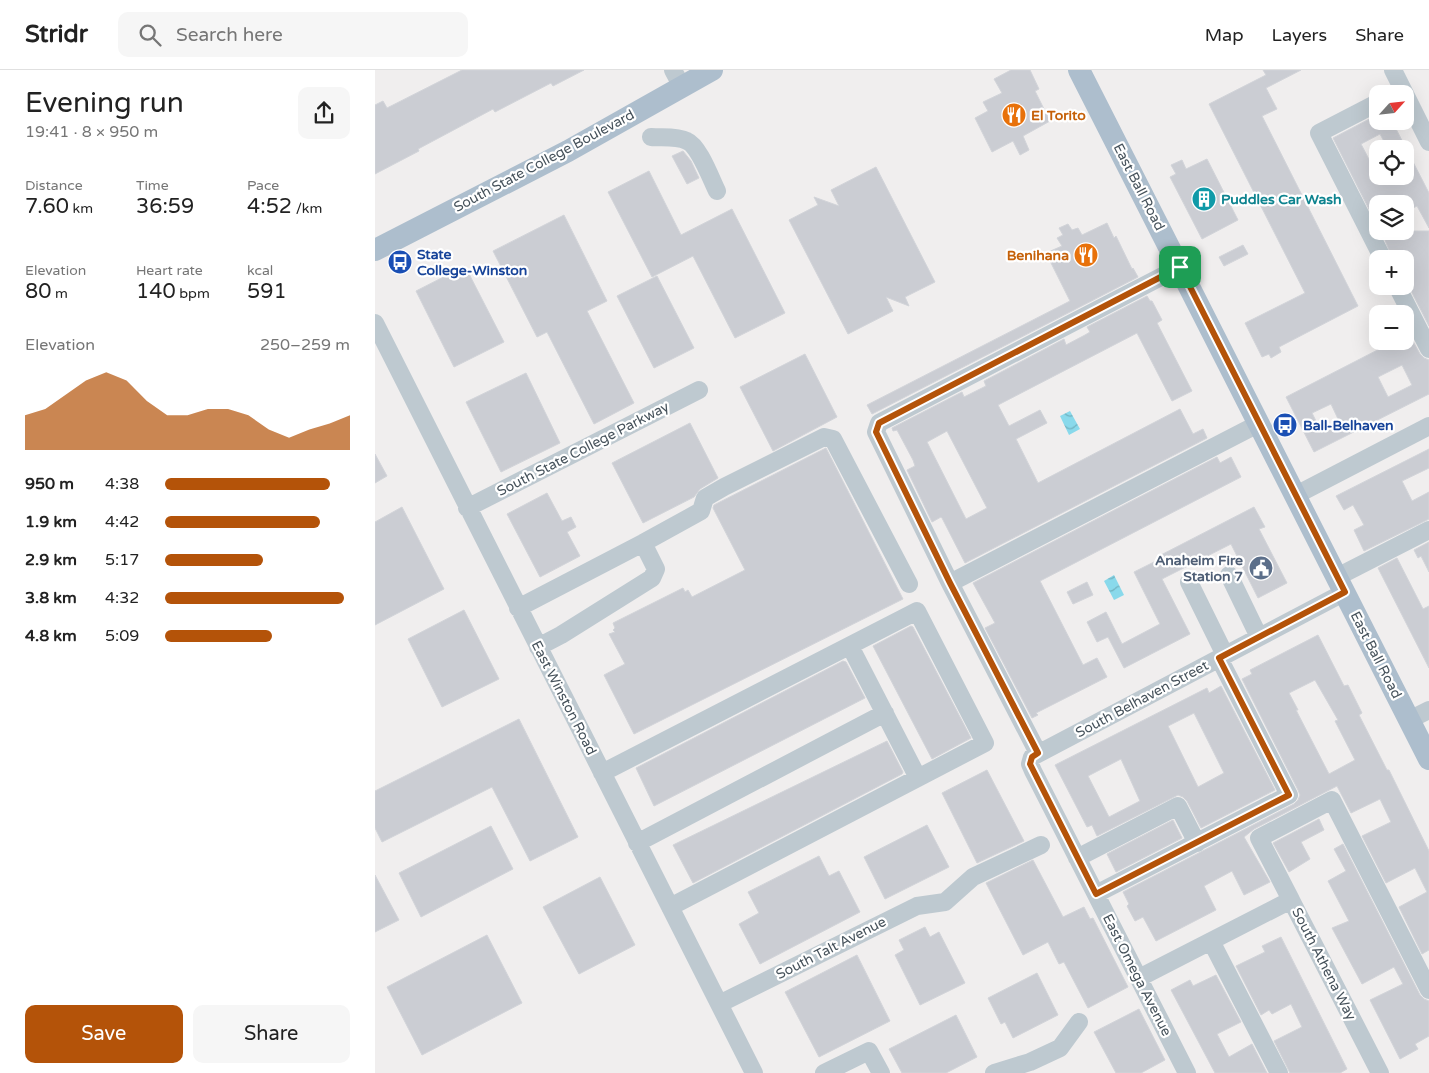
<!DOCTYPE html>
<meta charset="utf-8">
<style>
:root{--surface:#fff;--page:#f6f6f6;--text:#222;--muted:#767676;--line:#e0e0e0;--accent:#b45309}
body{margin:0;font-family:"Varela Round",sans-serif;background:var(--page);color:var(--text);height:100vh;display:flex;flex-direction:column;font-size:19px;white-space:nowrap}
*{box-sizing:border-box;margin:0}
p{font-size:16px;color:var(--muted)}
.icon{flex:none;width:28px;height:28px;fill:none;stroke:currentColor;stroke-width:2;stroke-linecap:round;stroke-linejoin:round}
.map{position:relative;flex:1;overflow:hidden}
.sheet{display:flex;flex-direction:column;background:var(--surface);width:375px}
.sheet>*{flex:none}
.needle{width:32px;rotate:63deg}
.tools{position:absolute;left:994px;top:15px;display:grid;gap:10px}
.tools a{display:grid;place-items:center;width:45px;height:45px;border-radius:10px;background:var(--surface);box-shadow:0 5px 20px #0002;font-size:25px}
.pin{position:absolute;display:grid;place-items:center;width:42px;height:42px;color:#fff;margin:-21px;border-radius:10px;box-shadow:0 2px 8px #0006}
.round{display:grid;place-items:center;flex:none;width:52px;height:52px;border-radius:10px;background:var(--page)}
.overview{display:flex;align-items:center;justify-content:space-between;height:85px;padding:0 25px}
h1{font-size:28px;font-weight:600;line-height:38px}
.metrics{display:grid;grid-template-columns:repeat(3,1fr);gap:8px;height:85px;padding:5px 25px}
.metrics div{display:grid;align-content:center}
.metrics b{font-size:21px;font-weight:600}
.metrics small{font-size:14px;font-weight:400}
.metrics p{font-size:14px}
.chart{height:140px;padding:10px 25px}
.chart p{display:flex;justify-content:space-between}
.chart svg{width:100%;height:90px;margin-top:5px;fill:var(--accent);opacity:.7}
.primary-button{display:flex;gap:10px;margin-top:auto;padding:10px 25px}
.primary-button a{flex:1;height:58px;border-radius:10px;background:var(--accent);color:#fff;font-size:20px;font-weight:600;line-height:58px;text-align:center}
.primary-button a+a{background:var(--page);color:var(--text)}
ul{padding:0 25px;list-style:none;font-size:16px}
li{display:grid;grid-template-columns:80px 60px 1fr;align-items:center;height:38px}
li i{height:12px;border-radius:6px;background:var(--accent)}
header{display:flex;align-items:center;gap:30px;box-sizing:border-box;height:70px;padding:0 25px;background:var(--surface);border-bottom:1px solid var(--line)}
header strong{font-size:24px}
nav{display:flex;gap:28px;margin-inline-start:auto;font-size:18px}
.search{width:350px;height:45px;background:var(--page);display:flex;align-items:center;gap:12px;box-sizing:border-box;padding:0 18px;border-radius:10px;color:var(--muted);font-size:19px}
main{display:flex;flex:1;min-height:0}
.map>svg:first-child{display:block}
</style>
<header>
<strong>Stridr</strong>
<div class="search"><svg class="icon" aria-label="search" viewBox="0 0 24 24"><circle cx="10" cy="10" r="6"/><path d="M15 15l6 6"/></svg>Search here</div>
<nav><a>Map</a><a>Layers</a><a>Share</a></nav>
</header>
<main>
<section class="sheet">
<div class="overview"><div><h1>Evening run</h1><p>19:41 · 8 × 950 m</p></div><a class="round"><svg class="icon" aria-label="share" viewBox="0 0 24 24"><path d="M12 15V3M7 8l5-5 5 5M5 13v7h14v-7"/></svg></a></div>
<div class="metrics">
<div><p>Distance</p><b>7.60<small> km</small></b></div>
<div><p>Time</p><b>36:59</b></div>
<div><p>Pace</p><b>4:52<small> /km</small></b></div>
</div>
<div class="metrics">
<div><p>Elevation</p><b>80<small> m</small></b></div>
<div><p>Heart rate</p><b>140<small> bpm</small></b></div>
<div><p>kcal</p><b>591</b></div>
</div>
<div class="chart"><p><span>Elevation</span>250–259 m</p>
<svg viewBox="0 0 160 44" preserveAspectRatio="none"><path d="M0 44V27L10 24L20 17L30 10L40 6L50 10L60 20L70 27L80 27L90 24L100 24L110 27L120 34L130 38L140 34L150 31L160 27V44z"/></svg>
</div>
<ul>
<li><b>950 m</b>4:38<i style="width:89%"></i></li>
<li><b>1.9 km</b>4:42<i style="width:84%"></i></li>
<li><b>2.9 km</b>5:17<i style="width:53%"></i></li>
<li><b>3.8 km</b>4:32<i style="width:97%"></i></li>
<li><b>4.8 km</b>5:09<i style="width:58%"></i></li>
</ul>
<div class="primary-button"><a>Save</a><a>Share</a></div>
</section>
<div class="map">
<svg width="1054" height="1003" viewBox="0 0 1054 1003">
<defs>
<pattern id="water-waves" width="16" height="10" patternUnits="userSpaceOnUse" patternTransform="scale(1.25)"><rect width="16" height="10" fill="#89d9eb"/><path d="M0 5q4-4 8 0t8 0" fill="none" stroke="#72b3c1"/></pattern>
</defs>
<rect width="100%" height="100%" fill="#f0eeee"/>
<path fill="url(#water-waves)" d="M695 341 705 359 694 365 685 346Z
M739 505 749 525 739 530 729 511Z"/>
<path fill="#cbcdd3" stroke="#d2d4d9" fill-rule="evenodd" d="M87 0H209L178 16 176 13 120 42 118 39 43 79 44 81 0 104V35L8 31 12 38Z
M636 0H655L664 19 660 21 675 51 648 66 654 80 645 85 638 71 617 82 600 48 613 41 608 32 627 23 619 9Z
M888 0H926L891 18 902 39 887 46 983 236 904 277 906 282 896 288 894 284 887 287 870 253 930 223 834 34 891 5Z
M1002 45V51H1017L1054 123V158L1042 136 1030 142V134H1002V155L958 68ZM1005 64 1013 79H1030V106H1002V95L998 97 986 74Z
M308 81 316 91 324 108 312 114 297 86Z
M832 89 863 150 827 169 795 107 801 104 796 95 807 90 811 99Z
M501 97 560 212 530 227 534 236 511 227 518 241 473 264 414 150 443 135 439 127 464 136 456 120Z
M274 101 306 165 357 139 410 243 360 268 318 186 277 207 233 122Z
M189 145 232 231 212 241 259 333 219 354 172 262 162 267 118 181Z
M732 153 739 168 741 166 757 199 758 198 763 207 497 344 492 335 695 231 671 183 687 176 682 168 688 165 684 158 693 154 697 160 703 158 707 165Z
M1006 161H1054V256L1030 209V189H1018Z
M868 175 873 184 849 196 844 187Z
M90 196 129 272 79 297 41 221Z
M282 206 319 278 279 298 242 226Z
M772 226 775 231H777L787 250 782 253 817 321 797 331 762 263 623 335 634 356 665 340 672 353 641 369 663 413 805 339 818 364 828 359 832 368 590 493 567 448 566 447 557 452 532 400 540 396 538 390 522 360 518 361 517 358 587 322 589 327 611 316 609 311 689 269 691 275 710 265 715 262 712 257ZM572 361 612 438 591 449 552 372Z
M1034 264 1045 284 1049 288 1054 290V324L939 382 911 327 1020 271H1030V266ZM1027 295 1037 315 1013 327 1003 307ZM956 334 964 351 946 361 937 343Z
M430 284 462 347 398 381 365 317Z
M151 303 185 373 126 402 91 332Z
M315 353 343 408 325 419 319 427 268 453 237 393Z
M451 378 528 529 259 664 229 605 250 594 234 564 240 562 238 560 240 558 238 553 308 518 310 522 313 520 317 527 370 500 338 438 339 435Z
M1054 379V398L1027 411 1037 431 1054 422V449L989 481 979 460 989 455 978 435 969 440 961 426Z
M0 384 12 406 0 413Z
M842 387 845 393 856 387 866 407 665 511 708 595 722 588 732 607 661 643 663 645 657 648 610 558 620 553 598 513Z
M172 423 187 451 196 447 201 457 192 462 205 486 165 507 132 444Z
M27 437 69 519 0 555V452Z
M879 437 890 457 884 459 912 513 883 528 856 474 787 509 815 564 749 598 733 567 722 572 712 552 731 542 747 574 785 554 759 502 783 490 782 487Z
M1054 472V502L1046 486 1043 488 1039 480Z
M1022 488 1048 539 1054 536V598L1003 498Z
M712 512 718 525 698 534 692 522Z
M89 540 124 609 67 637 33 569Z
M536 556 538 557 596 668 557 689 498 576Z
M943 565 969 616 973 615 987 643 984 645 1012 700H1014L1054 781V880L1047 884 1024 837 1052 822 1040 798 1011 813 987 766 1016 752 1005 729 976 743 962 716 879 759 869 767 895 812 869 825 857 801 829 816 841 840 781 871 768 847 760 851 752 836 754 834 748 822 919 734 923 730 925 725 923 720 867 609 877 604 875 600ZM940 610 963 650 960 651 980 690 954 704 921 640H923L914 623Z
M468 591 471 592 490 628 279 736 261 698Z
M846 616 900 720 826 758 812 731 808 727 803 725 722 766 717 755 712 757 680 695 832 618 834 623ZM819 643 849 703 823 717 793 656ZM746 689 765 731 734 747 713 706Z
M144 649 203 767 155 791 117 717 7 772 0 758V721Z
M512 671 528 702 527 704 318 813 298 775Z
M612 700 649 771 602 793 567 723Z
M944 749 949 760 926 772 935 789 914 802 898 773Z
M798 750 807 768 741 802 732 784Z
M552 755 574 797 510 829 489 787Z
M116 756 138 799 46 847 24 803Z
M968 774 1045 925 1049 929 1054 931V966L1040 974 1043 979 1025 989 995 930 1028 914 1019 897 987 914 957 858 974 851 953 811 971 801 959 779Z
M444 786 454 806 464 801 485 842 385 894 364 854 384 843 373 822Z
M658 790 688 847 709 837 715 849 718 848 753 917 713 938 689 892 684 894 673 872 648 885 611 813Z
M0 805 24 850 0 862Z
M225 807 260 875 204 904 168 837Z
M550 857 555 867 564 862 590 913 545 935 520 885 529 880 524 870Z
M112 865 147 933 47 985 12 917Z
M906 867 972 999 965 1003H915L899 971 927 957 916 934 897 944 894 940 886 945 861 896 890 882 887 876Z
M482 885 515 951 444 987 410 922Z
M662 903 683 945 638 968 630 952 626 954 613 928Z
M841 905 866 952 842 964 854 987 877 974 892 1003H840L796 920 815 910 818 916Z
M764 939 790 990 766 1003H741L719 962Z
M581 945 602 987 571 1003H527L514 979Z"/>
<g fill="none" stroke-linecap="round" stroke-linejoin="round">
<path stroke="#bec9d0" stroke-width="18" d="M298 0 307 17
M1018 0 1030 24
M1030 24 1054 72
M1002 33 944 63 1008 189
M276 67C287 68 302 66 312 71 324 76 336 109 342 121
M1022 216 1054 279
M0 253 379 1003
M921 425 1054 356
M92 438 324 320
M854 505 884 567
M962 507 1054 460
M814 512 850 585
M575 513 885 353
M143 538 268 473 326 441 330 428 349 417 449 367 458 369 534 514
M475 576 543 708
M163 577 186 565 277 508 281 499 268 473
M1034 650 1054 640
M663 683 575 513 501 362 504 353 805 197
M227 703 542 541 610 673 295 837
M262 773 510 643
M702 788 803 736 822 773
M721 824 914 725 844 588
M916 830 884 768 957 730 1054 920
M836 871 904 1003
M764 908 916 830 1005 1003
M344 934 542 836 570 832 598 807 666 775
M449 1003 494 981 506 1003
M619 1003 655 992 685 978 704 952
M812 1003 658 701 655 694 657 687 970 522"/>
<path stroke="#adbecd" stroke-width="22" d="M704 0 1054 689
M0 180 193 81 337 0"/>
</g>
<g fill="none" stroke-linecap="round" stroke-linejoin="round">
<defs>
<path id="route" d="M805 197 970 522 844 588 914 725 721 824 655 694 657 687 663 683 575 513 501 362 504 353Z"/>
</defs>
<use href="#route" stroke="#fff" stroke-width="10"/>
<use href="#route" stroke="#b45309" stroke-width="6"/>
</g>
<defs>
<symbol id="restaurant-disc" viewBox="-11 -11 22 22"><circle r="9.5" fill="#e8710a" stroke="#fff"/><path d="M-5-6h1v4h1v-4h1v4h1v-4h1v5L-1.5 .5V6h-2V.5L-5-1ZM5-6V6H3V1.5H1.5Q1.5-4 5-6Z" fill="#fff"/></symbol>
<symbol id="building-disc" viewBox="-11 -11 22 22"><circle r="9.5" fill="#0f9aa8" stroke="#fff"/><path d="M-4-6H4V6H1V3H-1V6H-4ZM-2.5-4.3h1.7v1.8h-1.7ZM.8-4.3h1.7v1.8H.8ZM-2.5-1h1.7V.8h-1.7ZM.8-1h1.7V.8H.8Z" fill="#fff"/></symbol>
<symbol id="bus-disc" viewBox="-11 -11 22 22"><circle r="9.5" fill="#1a4fb4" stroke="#fff"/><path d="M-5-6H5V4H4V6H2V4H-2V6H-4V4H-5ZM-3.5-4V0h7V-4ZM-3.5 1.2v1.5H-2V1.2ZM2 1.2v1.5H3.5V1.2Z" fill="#fff"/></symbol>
<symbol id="civic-disc" viewBox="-11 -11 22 22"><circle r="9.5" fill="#5c6f8a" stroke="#fff"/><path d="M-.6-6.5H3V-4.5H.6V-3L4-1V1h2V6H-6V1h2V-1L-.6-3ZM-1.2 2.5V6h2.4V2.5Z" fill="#fff"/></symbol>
</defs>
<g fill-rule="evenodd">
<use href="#restaurant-disc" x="625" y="31" width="28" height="28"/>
<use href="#building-disc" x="815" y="115" width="28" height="28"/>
<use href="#restaurant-disc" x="697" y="171" width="28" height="28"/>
<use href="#bus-disc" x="11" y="178" width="28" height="28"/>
<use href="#bus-disc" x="896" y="341" width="28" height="28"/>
<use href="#civic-disc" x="872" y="484" width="28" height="28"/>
</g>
<g text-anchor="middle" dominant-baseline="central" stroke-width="4.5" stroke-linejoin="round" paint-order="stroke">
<g font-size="14" font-weight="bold" fill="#c56008" stroke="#fff" text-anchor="start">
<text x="656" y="45">El Torito</text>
<text x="694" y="185" text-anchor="end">Benihana</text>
</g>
<g font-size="14" fill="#46525b" stroke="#fff">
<text transform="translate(169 91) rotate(-28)">South State College Boulevard</text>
<text transform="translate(764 117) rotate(63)">East Ball Road</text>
<text transform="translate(208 379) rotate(-27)">South State College Parkway</text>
<text transform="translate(1001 585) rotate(63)">East Ball Road</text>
<text transform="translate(189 628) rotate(63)">East Winston Road</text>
<text transform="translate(767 629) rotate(-28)">South Belhaven Street</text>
<text transform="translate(456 878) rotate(-27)">South Talt Avenue</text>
<text transform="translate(949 894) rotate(63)">South Athena Way</text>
<text transform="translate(762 905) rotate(63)">East Omega Avenue</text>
</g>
<g font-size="14" font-weight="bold" fill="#0d838f" stroke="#fff" text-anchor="start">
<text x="846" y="129">Puddles Car Wash</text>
</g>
<g font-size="14" font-weight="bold" fill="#164399" stroke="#fff" text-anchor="start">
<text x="42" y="184">State<tspan x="42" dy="16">College-Winston</tspan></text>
<text x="928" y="355">Ball-Belhaven</text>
</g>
<g font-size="14" font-weight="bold" fill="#4e5e75" stroke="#fff" text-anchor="end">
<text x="868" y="490">Anaheim Fire<tspan x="868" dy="16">Station 7</tspan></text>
</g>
</g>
</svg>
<div class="tools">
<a><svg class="needle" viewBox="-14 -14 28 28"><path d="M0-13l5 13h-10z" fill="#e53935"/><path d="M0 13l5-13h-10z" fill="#767676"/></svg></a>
<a><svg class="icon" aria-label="locate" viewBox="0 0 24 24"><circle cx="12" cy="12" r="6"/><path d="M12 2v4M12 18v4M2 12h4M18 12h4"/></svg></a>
<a><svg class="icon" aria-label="layers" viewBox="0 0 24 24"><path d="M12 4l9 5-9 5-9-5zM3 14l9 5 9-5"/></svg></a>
<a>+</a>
<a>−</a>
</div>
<div class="pin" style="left:805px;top:197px;background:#1e9e55"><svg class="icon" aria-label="arrive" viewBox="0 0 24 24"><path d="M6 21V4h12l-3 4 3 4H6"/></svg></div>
</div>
</main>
